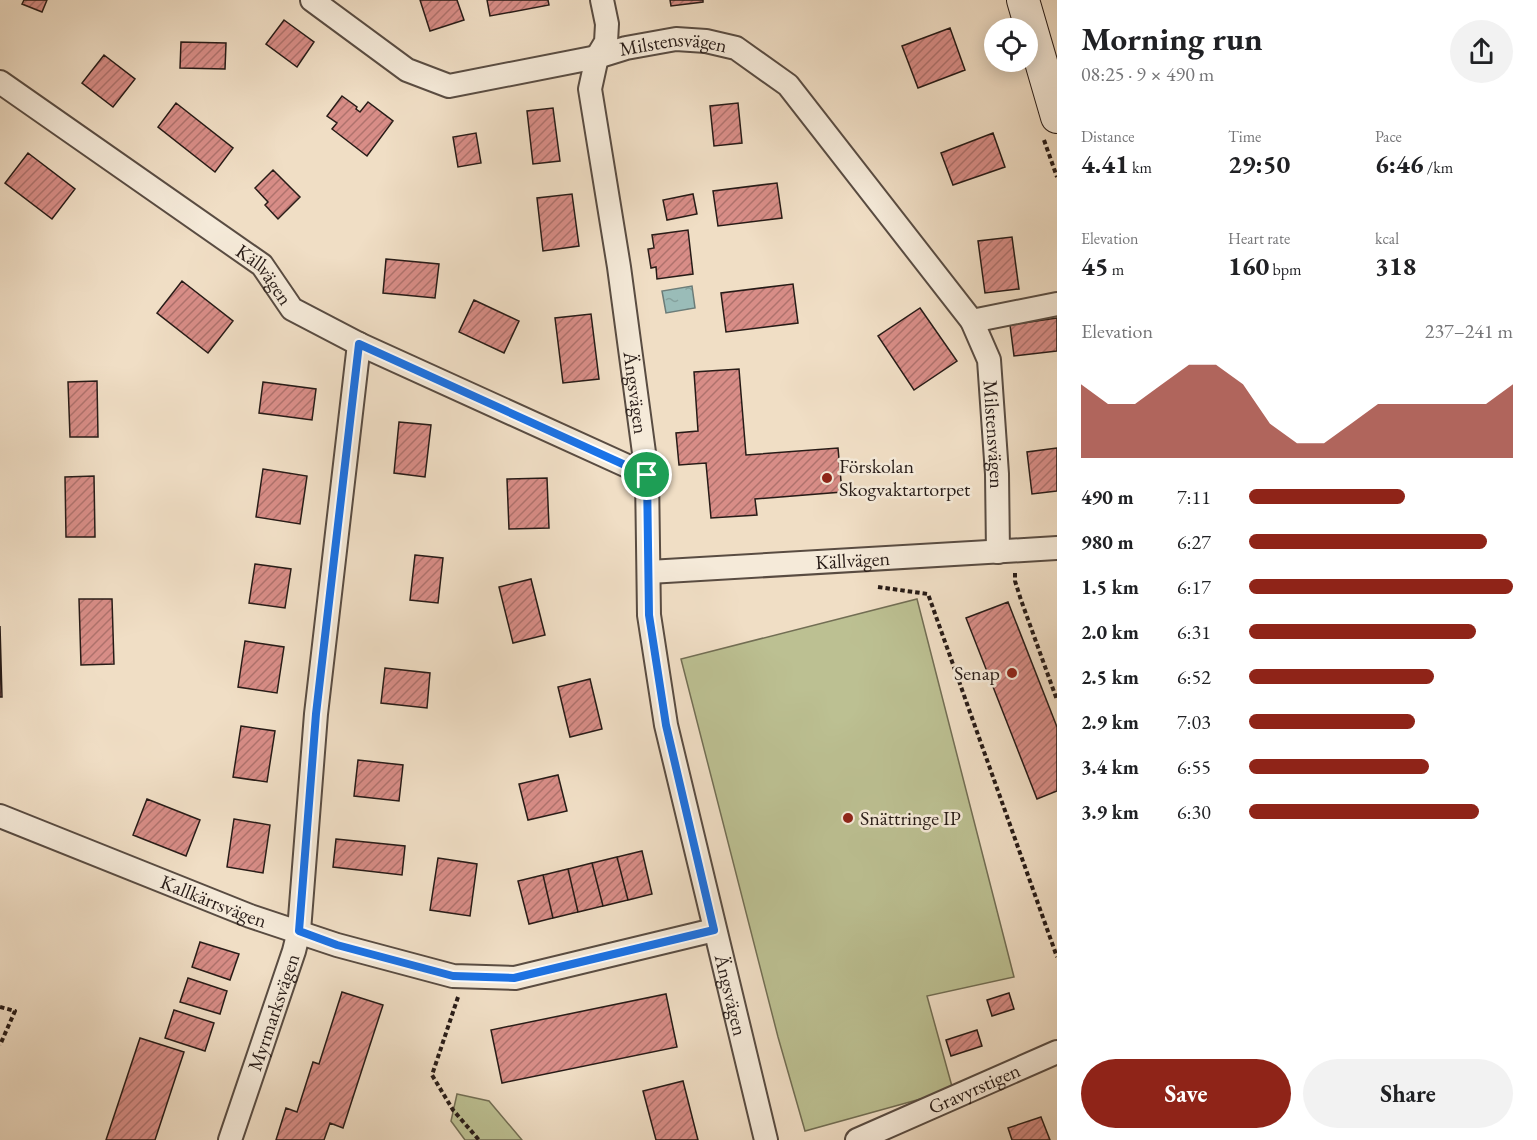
<!DOCTYPE html>
<meta charset="utf-8">
<style>
:root{--surface:#fff;--page:#f2f2f2;--text:#202124;--muted:#757577;--accent:#8f2418}
body{margin:0;font-family:"EB Garamond",serif;background:var(--page);color:var(--text);height:100vh;display:flex;flex-direction:column;font-size:22px;white-space:nowrap}
*{box-sizing:border-box;margin:0}
p{font-size:20px;color:var(--muted)}
.icon{flex:none;width:33px;height:33px;fill:none;stroke:currentColor;stroke-width:2;stroke-linecap:round;stroke-linejoin:round}
.map{position:relative;flex:1;overflow:hidden}
.side{display:flex;flex-direction:column;background:var(--surface);width:480px}
.side>*{flex:none}
.fabs{position:absolute;left:984px;top:18px;display:grid;gap:12px}
.fabs a{display:grid;place-items:center;width:54px;height:54px;border-radius:50%;background:var(--surface);box-shadow:0 3px 15px #0003;font-size:30px}
.pin{position:absolute;display:grid;place-items:center;width:51px;height:51px;color:#fff;margin:-26px;border:3px solid #fff;border-radius:50%;box-shadow:0 2px 6px #0007}
.round{display:grid;place-items:center;flex:none;width:63px;height:63px;border-radius:32px;background:var(--page)}
.overview{display:flex;align-items:center;justify-content:space-between;height:102px;padding:0 24px}
h1{font-size:33px;font-weight:700;line-height:45px}
.stats{display:grid;grid-template-columns:repeat(3,1fr);gap:9px;height:102px;padding:6px 24px}
.stats div{display:grid;align-content:center}
.stats b{font-size:26px;font-weight:700}
.stats small{font-size:16px;font-weight:400}
.stats p{font-size:16px}
.chart{height:168px;padding:12px 24px}
.chart p{display:flex;justify-content:space-between}
.chart svg{width:100%;height:108px;margin-top:6px;fill:var(--accent);opacity:.7}
.primary-button{display:flex;gap:12px;margin-top:auto;padding:12px 24px}
.primary-button a{flex:1;height:69px;border-radius:36px;background:var(--accent);color:#fff;font-size:24px;font-weight:700;line-height:69px;text-align:center}
.primary-button a+a{background:var(--page);color:var(--text)}
ul{padding:0 24px;list-style:none;font-size:20px}
li{display:grid;grid-template-columns:96px 72px 1fr;align-items:center;height:45px}
li i{height:15px;border-radius:8px;background:var(--accent)}
main{display:flex;flex:1;min-height:0}
.map>svg:first-child{display:block}
</style>
<main>
<div class="map">
<svg width="1057" height="1140" viewBox="0 0 1057 1140">
<defs>
<pattern id="water-ripples" width="26" height="14" patternUnits="userSpaceOnUse" patternTransform="scale(1.5)"><rect width="26" height="14" fill="#9abcb8"/><path d="M2 4q2-2 4 0t4 0M15 11q2-2 4 0t4 0" fill="none" stroke="#85a19d"/></pattern>
<pattern id="building-hatch" width="6" height="6" patternUnits="userSpaceOnUse" patternTransform="scale(1.5)"><rect width="6" height="6" fill="#d88d87"/><path d="M-1 1l2-2M0 6l6-6M5 7l2-2" fill="none" stroke="#af726d"/></pattern>
</defs>
<rect width="100%" height="100%" fill="#f0dec5"/>
<filter id="stains"><feTurbulence type="fractalNoise" baseFrequency=".00333" numOctaves="4"/><feColorMatrix values="0 0 0 0 .2 0 0 0 0 .09 0 0 0 0 .02 0 0 0 .5 -.17"/></filter>
<radialGradient id="worn" r=".72"><stop offset=".6" stop-color="#630" stop-opacity="0"/><stop offset="1" stop-color="#630" stop-opacity=".3"/></radialGradient>
<path fill="#bcc092" stroke="#726e54" stroke-width="1.5" d="M917 599 1014 977 927 996 953 1090 805 1131 778 1037 681 659Z
M457 1094 489 1101 522 1140H465L451 1121Z"/>
<path fill="url(#water-ripples)" stroke="#6c7c78" stroke-width="1.5" d="M692 286 695 308 666 313 662 291Z"/>
<path fill="url(#building-hatch)" stroke="#271b17" stroke-width="1.5" d="M24 0H47L42 12 22 4Z
M420 0H457L464 20 430 31Z
M487 0H548L549 5 490 16Z
M670 0H703V2L671 6Z
M284 20 314 42 297 67 266 44Z
M950 28 965 70 918 88 902 46Z
M181 42 226 43 225 69 180 68Z
M104 55 135 79 113 107 82 83Z
M342 96 357 107 356 109 360 112 368 102 393 121 367 156 332 129 337 123 327 116Z
M176 103 233 148 215 172 158 127Z
M738 103 742 143 714 146 710 106Z
M553 108 560 161 533 164 527 111Z
M476 133 481 163 458 167 453 137Z
M993 133 1005 167 953 185 941 153Z
M28 153 75 189 52 219 5 183Z
M273 170 300 197 278 219 265 205 268 202 255 188Z
M777 183 782 218 718 226 713 191Z
M572 194 579 246 543 251 537 198Z
M693 194 697 214 667 220 663 200Z
M688 230 693 274 657 279 656 267 651 268 648 249 654 248 652 235Z
M1012 237 1019 289 985 293 978 241Z
M386 259 439 264 435 298 383 293Z
M182 281 233 321 208 353 157 313Z
M793 284 798 323 726 332 721 293Z
M474 300 519 321 504 353 459 332Z
M920 308 957 361 914 390 878 336Z
M591 314 599 379 563 383 555 318Z
M1057 318V351L1014 356 1010 325Z
M739 369 746 455 838 448 842 492 755 499 757 515 711 518 706 463 679 465 676 433 698 431 694 372Z
M97 381 98 437H70L68 382Z
M263 382 316 389 312 420 259 413Z
M399 422 431 425 425 477 394 473Z
M1057 448V491L1032 494 1027 452Z
M263 469 307 476 300 524 256 517Z
M94 476 95 537H66L65 477Z
M547 478 549 528 509 529 507 479Z
M415 555 443 558 438 603 410 600Z
M255 564 291 569 285 608 249 603Z
M531 579 545 635 513 643 499 587Z
M79 599H112L114 664 81 665Z
M1008 602 1057 727V791L1037 799 966 618Z
M0 626 2 697H0Z
M245 641 284 647 277 693 238 687Z
M385 668 430 673 427 708 381 703Z
M590 679 602 729 570 737 558 687Z
M241 726 275 731 267 782 233 777Z
M358 760 403 765 399 801 354 796Z
M558 775 567 811 528 820 519 784Z
M147 799 200 820 186 856 133 835Z
M234 819 270 825 263 873 227 867Z
M336 839 405 846 402 875 333 867Z
M642 851 652 894 628 900 617 857Z
M617 857 628 900 603 906 592 863Z
M438 858 477 864 470 916 430 910Z
M592 863 603 906 578 912 568 869Z
M568 869 578 912 553 918 543 875Z
M543 875 553 918 529 924 518 881Z
M200 942 239 954 230 980 192 967Z
M188 978 227 991 220 1014 180 1002Z
M342 992 383 1005 343 1128 330 1123 324 1140H276L286 1108 297 1112 313 1062 319 1064Z
M1009 993 1014 1009 992 1016 987 1000Z
M666 994 677 1047 502 1083 491 1030Z
M174 1010 214 1023 205 1051 165 1038Z
M977 1030 982 1046 951 1056 946 1040Z
M140 1038 184 1052 155 1140H106Z
M683 1081 698 1140H656L643 1091Z
M1041 1117 1050 1140H1012L1008 1128Z"/>
<g fill="none" stroke-linecap="round" stroke-linejoin="round">
<defs>
<g id="street">
<path id="s1" d="M312 0 407 70 449 86 597 57 626 48 676 39 706 41 736 48 788 85 972 321 989 360 997 474 998 552"/>
<path id="s2" d="M602 0 607 24 606 42 597 57 590 89 619 267 647 475 649 615 666 725 766 1140"/>
<path id="s3" d="M0 82 262 265 292 309 359 344 647 475"/>
<path d="M972 321 1057 304"/>
<path id="s4" d="M649 572 1057 548"/>
<path id="s5" d="M0 816 250 916 337 945 453 976 515 978 714 930"/>
<path id="s6" d="M230 1140 294 951 299 931 316 714 359 344"/>
<path id="s7" d="M857 1140 1057 1052"/>
</g>
<path id="secondary" d="M1023 0 1057 117"/>
</defs>
<use href="#street" stroke="#594c42" stroke-width="26"/>
<use href="#secondary" stroke="#271b17" stroke-width="34"/>
<path stroke="#271b17" stroke-width="4" stroke-dasharray="4.5 3" stroke-linecap="butt" d="M1044 140 1057 177
M1015 573V581L1021 600 1057 700
M878 587 928 594 1057 957
M458 997 432 1075 453 1110 479 1140
M0 1007 15 1011 0 1045"/>
<use href="#street" stroke="#f5ead9" stroke-width="22"/>
<use href="#secondary" stroke="#f5ead9" stroke-width="32"/>
</g>
<g fill="none" stroke-linecap="round" stroke-linejoin="round">
<defs>
<path id="route" d="M359 344 647 475 649 615 666 725 714 930 514 978 453 976 337 945 299 931 316 714Z"/>
</defs>
<use href="#route" stroke="#fff" stroke-width="12"/>
<use href="#route" stroke="#1a73e8" stroke-width="8"/>
</g>
<g fill="#8f2418" stroke="#f5ead9" stroke-width="2">
<circle cx="827" cy="478" r="6"/>
<circle cx="1012" cy="673" r="6"/>
<circle cx="848" cy="818" r="6"/>
</g>
<g text-anchor="middle" dominant-baseline="central" stroke-width="5" stroke-linejoin="round" paint-order="stroke">
<g font-size="20" fill="#271b17" stroke="#f5ead9">
<text stroke="none"><textPath href="#s1" startOffset="392">Milstensvägen</textPath></text>
<text stroke="none"><textPath href="#s3" startOffset="328">Källvägen</textPath></text>
<text stroke="none"><textPath href="#s2" startOffset="400">Ängsvägen</textPath></text>
<text stroke="none"><textPath href="#s1" startOffset="936">Milstensvägen</textPath></text>
<text stroke="none"><textPath href="#s4" startOffset="204">Källvägen</textPath></text>
<text stroke="none"><textPath href="#s5" startOffset="230">Kallkärrsvägen</textPath></text>
<text stroke="none"><textPath href="#s2" startOffset="1012">Ängsvägen</textPath></text>
<text stroke="none"><textPath href="#s6" startOffset="135">Myrmarksvägen</textPath></text>
<text stroke="none"><textPath href="#s7" startOffset="128">Gravyrstigen</textPath></text>
</g>
<g font-size="20" fill="#271b17" stroke="#f5ead9" text-anchor="start">
<text x="839" y="466">Förskolan<tspan x="839" dy="23">Skogvaktartorpet</tspan></text>
<text x="1000" y="673" text-anchor="end">Senap</text>
<text x="860" y="818">Snättringe IP</text>
</g>
</g>
<rect width="100%" height="100%" filter="url(#stains)"/>
<rect width="100%" height="100%" fill="url(#worn)"/>
</svg>
<div class="fabs">
<a><svg class="icon" aria-label="locate" viewBox="0 0 24 24"><circle cx="12" cy="12" r="6"/><path d="M12 2v4M12 18v4M2 12h4M18 12h4"/></svg></a>
</div>
<div class="pin" style="left:647px;top:475px;background:#1e9e55"><svg class="icon" aria-label="arrive" viewBox="0 0 24 24"><path d="M6 21V4h12l-3 4 3 4H6"/></svg></div>
</div>
<section class="side">
<div class="overview"><div><h1>Morning run</h1><p>08:25 · 9 × 490 m</p></div><a class="round"><svg class="icon" aria-label="share" viewBox="0 0 24 24"><path d="M12 15V3M7 8l5-5 5 5M5 13v7h14v-7"/></svg></a></div>
<div class="stats">
<div><p>Distance</p><b>4.41<small> km</small></b></div>
<div><p>Time</p><b>29:50</b></div>
<div><p>Pace</p><b>6:46<small> /km</small></b></div>
</div>
<div class="stats">
<div><p>Elevation</p><b>45<small> m</small></b></div>
<div><p>Heart rate</p><b>160<small> bpm</small></b></div>
<div><p>kcal</p><b>318</b></div>
</div>
<div class="chart"><p><span>Elevation</span>237–241 m</p>
<svg viewBox="0 0 160 44" preserveAspectRatio="none"><path d="M0 44V14L10 22L20 22L30 14L40 6L50 6L60 14L70 30L80 38L90 38L100 30L110 22L120 22L130 22L140 22L150 22L160 14V44z"/></svg>
</div>
<ul>
<li><b>490 m</b>7:11<i style="width:59%"></i></li>
<li><b>980 m</b>6:27<i style="width:90%"></i></li>
<li><b>1.5 km</b>6:17<i style="width:100%"></i></li>
<li><b>2.0 km</b>6:31<i style="width:86%"></i></li>
<li><b>2.5 km</b>6:52<i style="width:70%"></i></li>
<li><b>2.9 km</b>7:03<i style="width:63%"></i></li>
<li><b>3.4 km</b>6:55<i style="width:68%"></i></li>
<li><b>3.9 km</b>6:30<i style="width:87%"></i></li>
</ul>
<div class="primary-button"><a>Save</a><a>Share</a></div>
</section>
</main>
